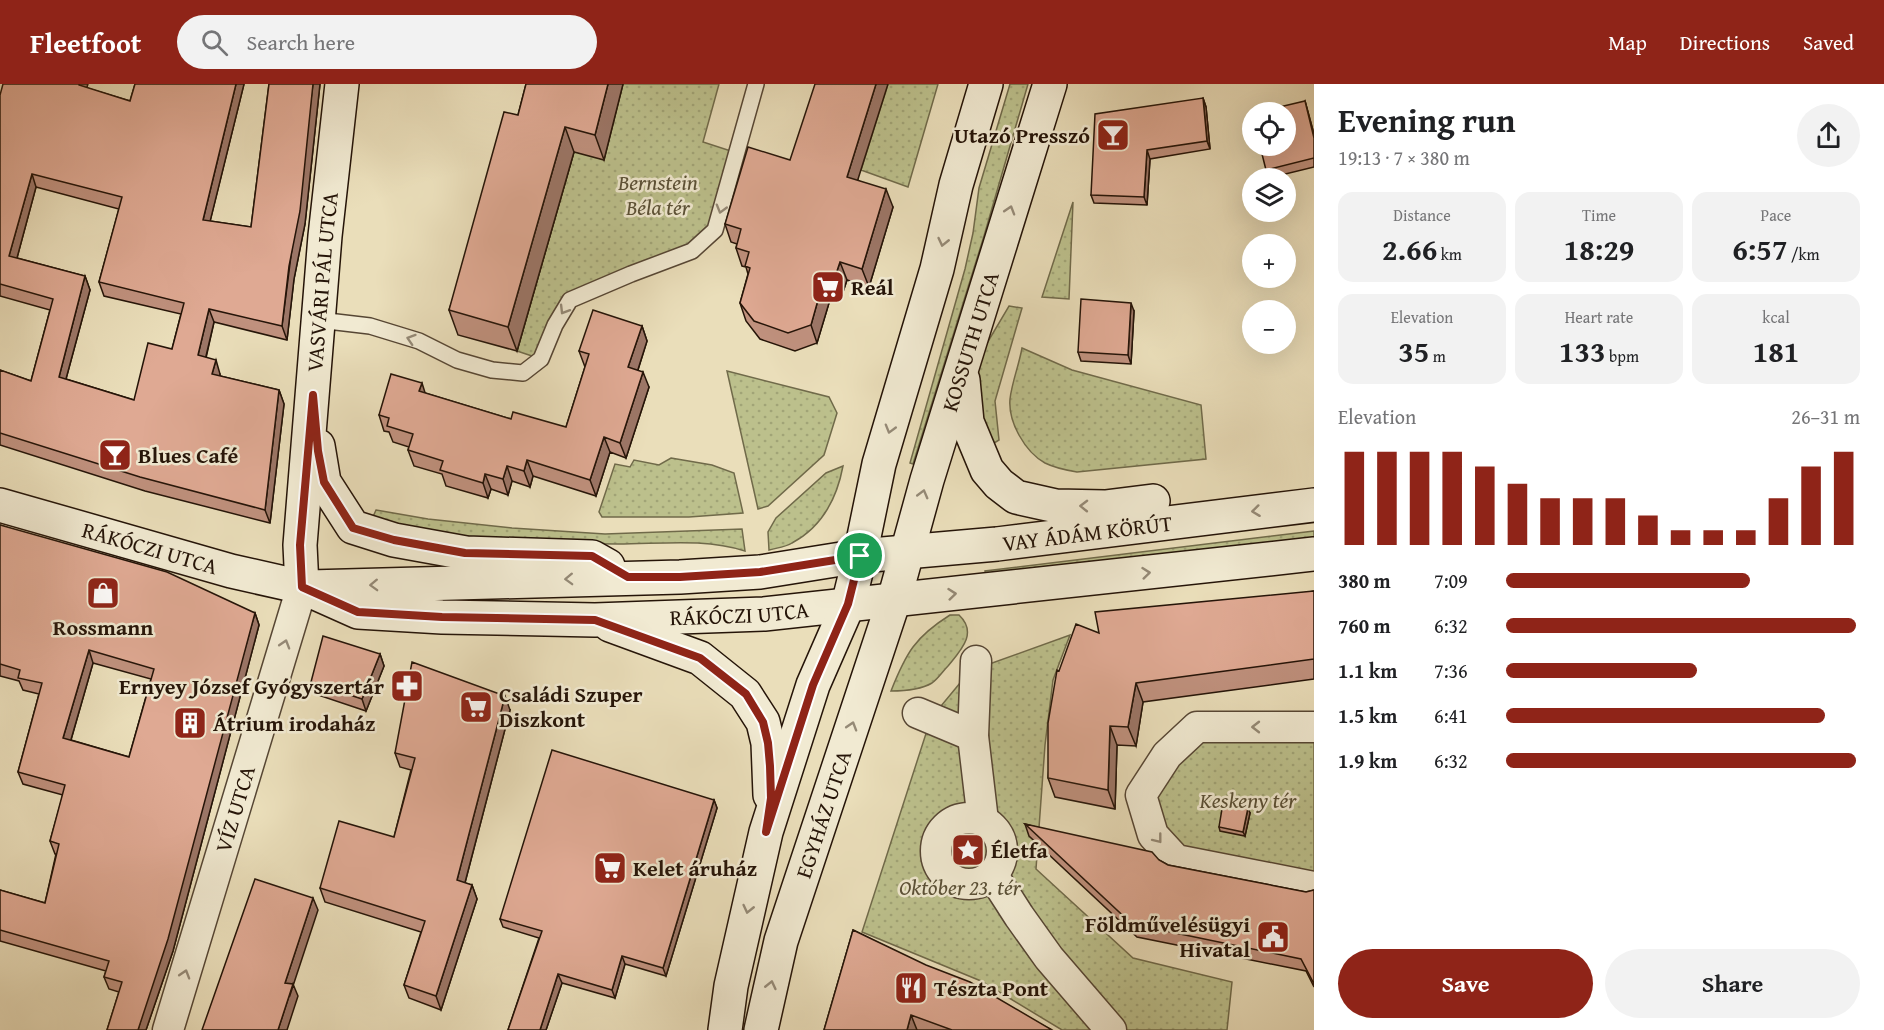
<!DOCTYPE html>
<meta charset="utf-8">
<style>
:root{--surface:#fff;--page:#f2f2f2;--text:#202124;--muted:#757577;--accent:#8f2418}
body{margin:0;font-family:"Gentium Book Plus",serif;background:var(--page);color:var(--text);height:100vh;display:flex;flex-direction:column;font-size:22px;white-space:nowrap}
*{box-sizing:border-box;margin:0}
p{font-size:20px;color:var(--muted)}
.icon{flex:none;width:33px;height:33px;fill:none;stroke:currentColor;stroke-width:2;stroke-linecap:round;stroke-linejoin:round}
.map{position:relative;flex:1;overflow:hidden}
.drawer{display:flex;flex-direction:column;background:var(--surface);width:570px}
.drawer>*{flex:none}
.fabs{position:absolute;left:1242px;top:18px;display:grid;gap:12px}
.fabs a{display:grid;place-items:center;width:54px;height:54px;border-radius:50%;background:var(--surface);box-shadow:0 6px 24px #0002;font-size:30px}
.pin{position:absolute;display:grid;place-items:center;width:51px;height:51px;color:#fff;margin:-26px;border:3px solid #fff;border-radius:50%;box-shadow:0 2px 6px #0007}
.round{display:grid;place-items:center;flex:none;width:63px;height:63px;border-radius:32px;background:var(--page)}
.headline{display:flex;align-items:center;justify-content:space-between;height:102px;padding:0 24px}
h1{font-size:33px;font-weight:800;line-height:45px}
.stats{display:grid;grid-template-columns:repeat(3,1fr);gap:9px;height:102px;padding:6px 24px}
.stats div{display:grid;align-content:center;border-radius:15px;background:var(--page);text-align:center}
.stats b{font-size:30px;font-weight:800}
.stats small{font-size:16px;font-weight:400}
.stats p{font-size:16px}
.chart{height:168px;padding:12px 24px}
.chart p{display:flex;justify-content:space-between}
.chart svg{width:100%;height:108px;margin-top:6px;stroke:var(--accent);stroke-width:6}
.primary-button{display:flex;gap:12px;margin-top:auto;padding:12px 24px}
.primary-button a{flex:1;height:69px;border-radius:36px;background:var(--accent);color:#fff;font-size:24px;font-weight:800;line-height:69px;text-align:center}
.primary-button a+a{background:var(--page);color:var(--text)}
ul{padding:0 24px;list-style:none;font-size:20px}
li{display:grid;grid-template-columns:96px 72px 1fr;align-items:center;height:45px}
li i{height:15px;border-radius:8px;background:var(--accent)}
header{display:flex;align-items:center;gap:36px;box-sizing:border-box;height:84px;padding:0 30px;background:var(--accent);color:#fff}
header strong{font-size:28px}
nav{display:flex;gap:33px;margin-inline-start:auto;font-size:21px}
.search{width:420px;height:54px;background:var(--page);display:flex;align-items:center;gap:15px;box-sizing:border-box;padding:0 21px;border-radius:33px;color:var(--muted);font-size:22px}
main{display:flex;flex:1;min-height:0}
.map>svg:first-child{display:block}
</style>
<header>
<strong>Fleetfoot</strong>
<div class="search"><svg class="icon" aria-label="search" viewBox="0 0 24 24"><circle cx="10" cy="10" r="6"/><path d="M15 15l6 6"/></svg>Search here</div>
<nav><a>Map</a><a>Directions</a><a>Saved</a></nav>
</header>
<main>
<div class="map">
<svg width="1314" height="946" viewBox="0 0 1314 946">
<defs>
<pattern id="grass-dots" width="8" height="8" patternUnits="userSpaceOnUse" patternTransform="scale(1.5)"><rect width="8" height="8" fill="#bcc08c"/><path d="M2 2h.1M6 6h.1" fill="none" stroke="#a1a477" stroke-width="1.8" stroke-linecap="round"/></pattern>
</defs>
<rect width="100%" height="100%" fill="#eadeba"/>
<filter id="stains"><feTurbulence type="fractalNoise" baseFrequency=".00333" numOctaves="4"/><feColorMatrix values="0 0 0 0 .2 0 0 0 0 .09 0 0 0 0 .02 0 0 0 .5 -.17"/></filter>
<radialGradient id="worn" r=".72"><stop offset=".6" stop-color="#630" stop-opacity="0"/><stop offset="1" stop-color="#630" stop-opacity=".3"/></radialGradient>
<path fill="url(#grass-dots)" stroke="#706a4a" stroke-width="1.5" d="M623 0H719L703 58 737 69 715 146 692 167 570 216 541 275 517 267 574 68Z
M888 0H938L908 103 861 86Z
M1010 0H1028L984 152 913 380 910 379 965 185 973 149 979 104Z
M1073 118 1069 215 1042 213Z
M1009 222 1022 224 995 317 999 356 991 361 979 335 977 276Z
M1022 264 1072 286 1201 321 1206 375 1077 388C1065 386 1055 384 1045 379 1025 368 1008 338 1010 315 1012 298 1019 281 1022 264Z
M727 287 829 313 837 329 824 371 768 422 758 425Z
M671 374 712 381 734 389 743 429 689 433H602L599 428 615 380 630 383 634 376 659 381Z
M843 382C837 414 822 443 792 459 786 463 776 464 769 466L768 448 776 434 826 389Z
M376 426 428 435 512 444 605 450 742 445 745 467C704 454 661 460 618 460 561 460 504 457 448 450 422 446 397 443 372 435Z
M1314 447V456L986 494 985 487Z
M950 531H959C978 549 961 566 948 582 943 587 938 595 932 599 920 606 905 607 891 607 906 569 915 553 950 531Z
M1070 551 1053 596 1045 661 1036 785 1133 874 1232 898 1227 946H1062L981 897 862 848 931 634 970 587Z
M1314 650V794L1180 771 1146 711 1200 651Z"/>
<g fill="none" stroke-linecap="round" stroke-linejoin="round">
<defs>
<path id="lane" d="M319 236 370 242 419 257 457 276 492 286 523 289 541 275 555 241 570 216 631 190 692 167 715 146 756 0"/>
<g id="street">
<path d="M976 577 973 652 983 737"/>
<path d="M918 629 973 652"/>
<path d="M1314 643H1197L1167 671 1141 711 1153 751 1176 776 1314 803"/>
<circle cx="969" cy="767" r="33"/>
<path d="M992 790 1019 832 1049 874 1111 946"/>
<path id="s1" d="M168 946 302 503"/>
</g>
<g id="secondary">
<path d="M963 296 967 338 987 386 999 400 1016 413 1056 422 1105 423 1153 417"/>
<path d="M318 362 324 398 353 443 394 456 466 469 592 473 608 482"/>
<path id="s2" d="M0 421 231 487 302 503 358 528 442 533 595 536 764 530 1314 470"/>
<path id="s3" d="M302 503 300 461 325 152 342 0"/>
<path id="s4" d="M310 503 680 493 760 488 860 472 997 460 1314 421"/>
<path d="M610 541 700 574 745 610 763 638 768 659 770 711"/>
<path d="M725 946 731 902 766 748 813 601 848 521 860 472 879 380 937 185 956 101 986 0"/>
<path id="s5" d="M761 946 781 857 894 516 927 396 1050 0"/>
</g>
</defs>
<use href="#lane" stroke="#564634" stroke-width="18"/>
<use href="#street" stroke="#564634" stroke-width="33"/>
<use href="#secondary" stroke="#251408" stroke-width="36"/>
<use href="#lane" stroke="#f1ead2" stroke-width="15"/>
<use href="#street" stroke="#f1ead2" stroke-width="30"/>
<use href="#secondary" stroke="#f1ead2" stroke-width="33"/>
</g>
<path fill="#c0917e" stroke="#251408" stroke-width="1.5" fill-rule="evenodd" d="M135 0H244L210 137 251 143 269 0H320L305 140 294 195 287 256 214 238 206 274 220 290V292L279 306 284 320 270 439 145 407 0 361V286L31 297 50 226 0 212V11L87 4 130 17ZM36 103 119 125 99 198 104 212 181 230 172 265 134 316 66 295 90 206 85 192 17 174Z
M526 0H623L604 76 574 68 517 267 458 251 449 226 518 31Z
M1203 14 1206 23 1210 65 1150 75 1147 121 1094 119 1091 111Z
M1305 17 1314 50V83L1269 94 1266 86Z
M858 96 893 123 869 203 847 196 842 211 832 209 817 259 795 267 760 255 746 237 740 219 748 190 746 183 742 182 736 164 737 160 731 158 725 140Z
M1134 227 1131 280 1081 277 1078 268Z
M642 242 647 257 638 286 649 303 626 374 610 368 596 412 533 392 530 403 512 397 508 411 491 405 488 414 446 402 442 390 414 382 408 366 409 363 393 358 389 348 384 347 379 331 425 309 511 335 566 343 585 283 579 267Z
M0 441 255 529 259 541 173 867 146 946H107L119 908 109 905 104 893 106 887 0 857V806L45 819 56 770H55L50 757 63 711 23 700 18 688 39 610 23 606 19 597 0 592ZM93 579 151 595 129 673 71 656Z
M1314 507V595L1143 618 1136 662 1117 661 1115 725 1055 713 1048 694 1059 587 1099 549Z
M380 570 384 582 366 627 315 610 311 598Z
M510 626 465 799 472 801 477 815 441 926 409 914 404 901 421 848 325 818 320 804 394 753 411 686 400 683 395 669Z
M714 716 717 724 666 892 625 880 615 914 562 899 546 946H508L539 854 503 843 500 835Z
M1250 729 1245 752 1220 747 1219 743Z
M1025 740 1159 776 1168 781 1306 808 1314 806V903L1306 887 1137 853 1029 752Z
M853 846 1052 946H824Z"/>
<path fill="#9c7667" stroke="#251408" stroke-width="1.5" d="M79 0H88L83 15 79 1Z
M236 0H244L207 150 203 136Z
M313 0H320L305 140 294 195 287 256 282 242Z
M608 0H623L604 76 595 51Z
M876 0H888L853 111 847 93Z
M1203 14 1206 23 1210 65 1207 57Z
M1305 17 1314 50V54Z
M565 43 574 68 517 267 508 243Z
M1147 66 1150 75 1147 121 1144 113Z
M32 90 36 103 14 185 9 172Z
M886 105 893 123 869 203 862 185Z
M840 178 847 196 842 211 835 193Z
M825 191 832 209 817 259 811 241Z
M85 192 90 206 63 306 59 293Z
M1131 219 1134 227 1131 280 1128 271Z
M209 225 214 238 203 285 198 271Z
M642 242 647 257 634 298 628 283Z
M216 276 220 290 217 304 212 290Z
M643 288 649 303 626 374 620 359Z
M422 299 427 315 419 307Z
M279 306 284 320 270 439 265 426Z
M604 353 610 368 596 412 590 396Z
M527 376 533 392 530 403 524 387Z
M507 382 512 397 508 411 503 395Z
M485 390 491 405 488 414 483 399Z
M255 529 259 541 173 867 146 946H138Z
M89 566 93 579 68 666 63 654Z
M380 570 384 582 366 627 362 615Z
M1136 599 1143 618 1136 662 1128 643Z
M505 612 510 626 462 810 457 796Z
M1110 642 1117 661 1115 725 1108 706Z
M714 716 717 724 666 892 663 884Z
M1248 724 1250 729 1245 752 1243 748Z
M472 801 477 815 441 926 436 912Z
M313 814 318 826 290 911 285 899Z
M622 872 625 880 615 914 612 906Z
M558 890 562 899 546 946H540Z
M293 900 298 912 287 946H278Z
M911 931 917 946H907Z"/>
<path fill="#dfa993" stroke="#251408" stroke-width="1.5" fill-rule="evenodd" d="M3 0H79V1L130 17 135 0H236L203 136 251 143 269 0H313L300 127 289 182 282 242 209 225 198 271 216 276 212 290 279 306 265 426 140 393 0 349V286L31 297 53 215 0 200V11ZM32 90 122 113 99 198 184 219 172 265 148 259 134 316 59 293 85 192 9 172Z
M526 0H608L595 51 565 43 508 243 449 226 504 28 518 31Z
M815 0H876L847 93 886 105 862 185 840 178 835 193 825 191 811 241 788 249 754 237 740 219 750 184 745 182 749 168 736 164 741 145 725 140 748 63 790 76Z
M1203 14 1207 57 1147 66 1144 113 1091 111 1095 30Z
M1305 17 1314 54V74L1266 86 1260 62H1286V28H1258Z
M1081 215 1131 219 1128 271 1078 268Z
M593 226 642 242 628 283 643 288 620 359 604 353 590 396 527 376 524 387 507 382 503 395 485 390 483 399 440 386 443 377 408 366 413 350 387 342 389 334 379 331 391 290 422 299 419 307 511 335 513 328 566 343 589 270 579 267Z
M0 441 167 488 255 529 168 855 138 946H107L122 898 104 893 109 877 0 846V806L45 819 59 760 50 757 65 701 18 688 42 599 18 594 20 586 0 580ZM89 566 154 585 129 673 63 654Z
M1314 507V575L1136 599 1128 643 1110 642 1108 706 1048 694V639L1057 586 1059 587 1076 540 1099 549 1095 528Z
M323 552 380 570 362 615 311 598Z
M412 578 505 612 457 796 472 801 436 912 404 901 425 837 320 804 339 737 394 753 415 674 395 669Z
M552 666 714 716 663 884 622 872 612 906 558 890 540 946H508L542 847 500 835Z
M1223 719 1248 724 1243 748 1219 743Z
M1025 740 1152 768 1159 776 1168 781 1306 808 1314 806V900L1301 875 1132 840Z
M255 795 313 814 285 899 293 900 278 946H202Z
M853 846 926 881 970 898 1052 946H952L911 931 907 946H824Z"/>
<defs><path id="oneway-chevron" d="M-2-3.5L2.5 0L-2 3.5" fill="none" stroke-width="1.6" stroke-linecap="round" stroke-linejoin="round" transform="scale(1.5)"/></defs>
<g stroke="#958a77">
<use href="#oneway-chevron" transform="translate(721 125) rotate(106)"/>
<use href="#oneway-chevron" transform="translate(1010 126) rotate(-73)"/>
<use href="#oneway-chevron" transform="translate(943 158) rotate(103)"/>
<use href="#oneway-chevron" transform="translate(564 226) rotate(121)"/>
<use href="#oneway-chevron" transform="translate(411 255) rotate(-162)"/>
<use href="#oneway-chevron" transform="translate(890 345) rotate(106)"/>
<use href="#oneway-chevron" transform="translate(923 410) rotate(-75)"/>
<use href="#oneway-chevron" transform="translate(1084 422) rotate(-179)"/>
<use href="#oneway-chevron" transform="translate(1256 427) rotate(173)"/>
<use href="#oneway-chevron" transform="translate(1146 489) rotate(-6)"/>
<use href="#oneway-chevron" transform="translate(569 495) rotate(178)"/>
<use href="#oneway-chevron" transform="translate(374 501) rotate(178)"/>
<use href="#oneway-chevron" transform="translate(952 510) rotate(-6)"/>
<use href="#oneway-chevron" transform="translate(285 560) rotate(-73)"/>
<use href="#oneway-chevron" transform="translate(852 642) rotate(-73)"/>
<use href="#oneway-chevron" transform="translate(1256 643) rotate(180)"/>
<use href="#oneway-chevron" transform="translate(1158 755) rotate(52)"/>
<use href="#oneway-chevron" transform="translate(748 825) rotate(103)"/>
<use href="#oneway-chevron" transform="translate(185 890) rotate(-73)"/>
<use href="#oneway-chevron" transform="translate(771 901) rotate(-77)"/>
</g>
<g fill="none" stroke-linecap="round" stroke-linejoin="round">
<defs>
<path id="route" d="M313 311 318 367 324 398 353 444 394 456 465 469 592 472 628 493H680L760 488 860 472 848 520 813 601 766 748 771 714 770 682 768 659 763 638 746 610 700 574 595 536 442 533 358 528 302 503 300 461Z"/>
</defs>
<use href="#route" stroke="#fff" stroke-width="12"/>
<use href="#route" stroke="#8f2418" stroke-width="8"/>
</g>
<defs>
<symbol id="bar-square" viewBox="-11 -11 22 22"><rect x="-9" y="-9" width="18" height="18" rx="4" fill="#8f2418" stroke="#f1ead2"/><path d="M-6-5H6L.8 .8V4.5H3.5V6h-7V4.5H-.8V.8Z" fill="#fff"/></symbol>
<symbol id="supermarket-square" viewBox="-11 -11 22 22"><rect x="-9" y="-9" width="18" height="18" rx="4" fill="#8f2418" stroke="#f1ead2"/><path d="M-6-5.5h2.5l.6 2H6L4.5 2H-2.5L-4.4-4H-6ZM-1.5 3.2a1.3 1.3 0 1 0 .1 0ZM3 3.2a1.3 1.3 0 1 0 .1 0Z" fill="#fff"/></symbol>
<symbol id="shop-square" viewBox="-11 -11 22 22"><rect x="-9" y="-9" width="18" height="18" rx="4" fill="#8f2418" stroke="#f1ead2"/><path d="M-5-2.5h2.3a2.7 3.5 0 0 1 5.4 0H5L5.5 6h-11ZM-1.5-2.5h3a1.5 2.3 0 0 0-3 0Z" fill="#fff"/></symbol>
<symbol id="pharmacy-square" viewBox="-11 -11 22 22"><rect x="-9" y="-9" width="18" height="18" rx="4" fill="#8f2418" stroke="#f1ead2"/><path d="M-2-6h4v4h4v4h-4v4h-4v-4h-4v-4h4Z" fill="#fff"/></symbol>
<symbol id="building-square" viewBox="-11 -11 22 22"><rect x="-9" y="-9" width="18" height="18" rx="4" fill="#8f2418" stroke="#f1ead2"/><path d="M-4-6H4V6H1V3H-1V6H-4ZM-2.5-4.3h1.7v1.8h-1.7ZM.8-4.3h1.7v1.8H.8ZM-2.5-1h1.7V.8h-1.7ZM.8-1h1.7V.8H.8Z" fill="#fff"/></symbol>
<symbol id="sight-square" viewBox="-11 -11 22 22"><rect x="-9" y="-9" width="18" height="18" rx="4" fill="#8f2418" stroke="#f1ead2"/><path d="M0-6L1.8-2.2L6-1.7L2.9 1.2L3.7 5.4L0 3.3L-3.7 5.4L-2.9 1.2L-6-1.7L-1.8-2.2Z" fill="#fff"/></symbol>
<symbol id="civic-square" viewBox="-11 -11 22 22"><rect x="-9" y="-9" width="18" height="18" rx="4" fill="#8f2418" stroke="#f1ead2"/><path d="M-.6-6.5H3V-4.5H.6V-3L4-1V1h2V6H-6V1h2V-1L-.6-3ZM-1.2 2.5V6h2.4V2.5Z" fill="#fff"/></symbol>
<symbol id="restaurant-square" viewBox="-11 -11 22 22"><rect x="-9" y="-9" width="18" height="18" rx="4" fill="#8f2418" stroke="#f1ead2"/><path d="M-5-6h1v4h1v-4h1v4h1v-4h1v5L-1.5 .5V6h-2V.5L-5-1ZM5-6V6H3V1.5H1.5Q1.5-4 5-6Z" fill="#fff"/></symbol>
</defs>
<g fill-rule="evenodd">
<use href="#bar-square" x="1094" y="32" width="38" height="38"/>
<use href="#supermarket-square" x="809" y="184" width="38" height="38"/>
<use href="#bar-square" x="96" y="352" width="38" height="38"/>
<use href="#shop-square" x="84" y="490" width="38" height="38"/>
<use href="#pharmacy-square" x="388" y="583" width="38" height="38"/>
<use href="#supermarket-square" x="457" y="604" width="38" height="38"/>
<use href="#building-square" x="171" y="620" width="38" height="38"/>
<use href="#sight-square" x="949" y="747" width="38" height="38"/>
<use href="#supermarket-square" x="591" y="765" width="38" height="38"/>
<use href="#civic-square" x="1254" y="834" width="38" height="38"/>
<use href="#restaurant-square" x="892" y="885" width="38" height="38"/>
</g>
<g text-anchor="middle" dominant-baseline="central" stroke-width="5" stroke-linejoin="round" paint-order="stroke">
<g font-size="22" font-weight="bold" fill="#251408" stroke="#f1ead2" text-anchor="start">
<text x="1090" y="51" text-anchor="end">Utazó Presszó</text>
<text x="851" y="203">Reál</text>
<text x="138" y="371">Blues Café</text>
<text x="103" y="543" text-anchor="middle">Rossmann</text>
<text x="384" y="602" text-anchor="end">Ernyey József Gyógyszertár</text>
<text x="499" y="610">Családi Szuper<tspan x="499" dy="25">Diszkont</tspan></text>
<text x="213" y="639">Átrium irodaház</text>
<text x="991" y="766">Életfa</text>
<text x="633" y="784">Kelet áruház</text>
<text x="1250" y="840" text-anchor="end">Földművelésügyi<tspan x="1250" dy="25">Hivatal</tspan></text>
<text x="934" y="904">Tészta Pont</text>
</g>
<g font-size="22" font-style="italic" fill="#5a5036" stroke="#f1ead2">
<text x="658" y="98">Bernstein<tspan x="658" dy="25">Béla tér</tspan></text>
<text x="1248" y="716">Keskeny tér</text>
<text x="960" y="803">Október 23. tér</text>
</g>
<g font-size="22" fill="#251408" stroke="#f1ead2">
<text stroke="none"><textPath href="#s3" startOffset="306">VASVÁRI PÁL UTCA</textPath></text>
<text stroke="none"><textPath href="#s5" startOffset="720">KOSSUTH UTCA</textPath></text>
<text stroke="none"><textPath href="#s4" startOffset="780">VAY ÁDÁM KÖRÚT</textPath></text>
<text stroke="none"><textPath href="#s2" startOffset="156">RÁKÓCZI UTCA</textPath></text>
<text stroke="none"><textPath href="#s2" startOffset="756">RÁKÓCZI UTCA</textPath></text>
<text stroke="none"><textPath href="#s1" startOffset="231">VÍZ UTCA</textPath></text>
<text stroke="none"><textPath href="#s5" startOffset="225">EGYHÁZ UTCA</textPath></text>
</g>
</g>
<rect width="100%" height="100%" filter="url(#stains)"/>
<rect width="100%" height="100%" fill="url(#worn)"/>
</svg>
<div class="fabs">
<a><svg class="icon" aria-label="locate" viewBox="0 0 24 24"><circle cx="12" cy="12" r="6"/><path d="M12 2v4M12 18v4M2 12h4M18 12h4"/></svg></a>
<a><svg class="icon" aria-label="layers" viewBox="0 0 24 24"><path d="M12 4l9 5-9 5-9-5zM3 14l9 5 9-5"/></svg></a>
<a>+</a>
<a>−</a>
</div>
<div class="pin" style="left:860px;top:472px;background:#1e9e55"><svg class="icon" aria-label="arrive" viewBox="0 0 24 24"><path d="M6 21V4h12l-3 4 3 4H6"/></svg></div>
</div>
<section class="drawer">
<div class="headline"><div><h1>Evening run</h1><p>19:13 · 7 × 380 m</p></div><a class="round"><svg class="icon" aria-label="share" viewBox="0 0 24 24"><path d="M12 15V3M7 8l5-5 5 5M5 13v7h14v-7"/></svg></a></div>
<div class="stats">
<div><p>Distance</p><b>2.66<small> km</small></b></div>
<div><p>Time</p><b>18:29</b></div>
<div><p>Pace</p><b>6:57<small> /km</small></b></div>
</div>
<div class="stats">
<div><p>Elevation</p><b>35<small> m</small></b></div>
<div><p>Heart rate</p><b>133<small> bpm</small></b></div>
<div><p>kcal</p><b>181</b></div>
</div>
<div class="chart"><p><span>Elevation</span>26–31 m</p>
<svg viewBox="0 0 160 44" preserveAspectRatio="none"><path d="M5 44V6M15 44V6M25 44V6M35 44V6M45 44V12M55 44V19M65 44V25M75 44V25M85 44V25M95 44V32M105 44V38M115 44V38M125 44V38M135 44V25M145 44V12M155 44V6"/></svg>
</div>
<ul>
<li><b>380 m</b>7:09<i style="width:69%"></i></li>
<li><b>760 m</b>6:32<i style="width:99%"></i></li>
<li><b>1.1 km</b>7:36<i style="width:54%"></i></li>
<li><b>1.5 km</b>6:41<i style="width:90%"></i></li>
<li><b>1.9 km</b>6:32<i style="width:99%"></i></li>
</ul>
<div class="primary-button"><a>Save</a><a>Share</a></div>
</section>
</main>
